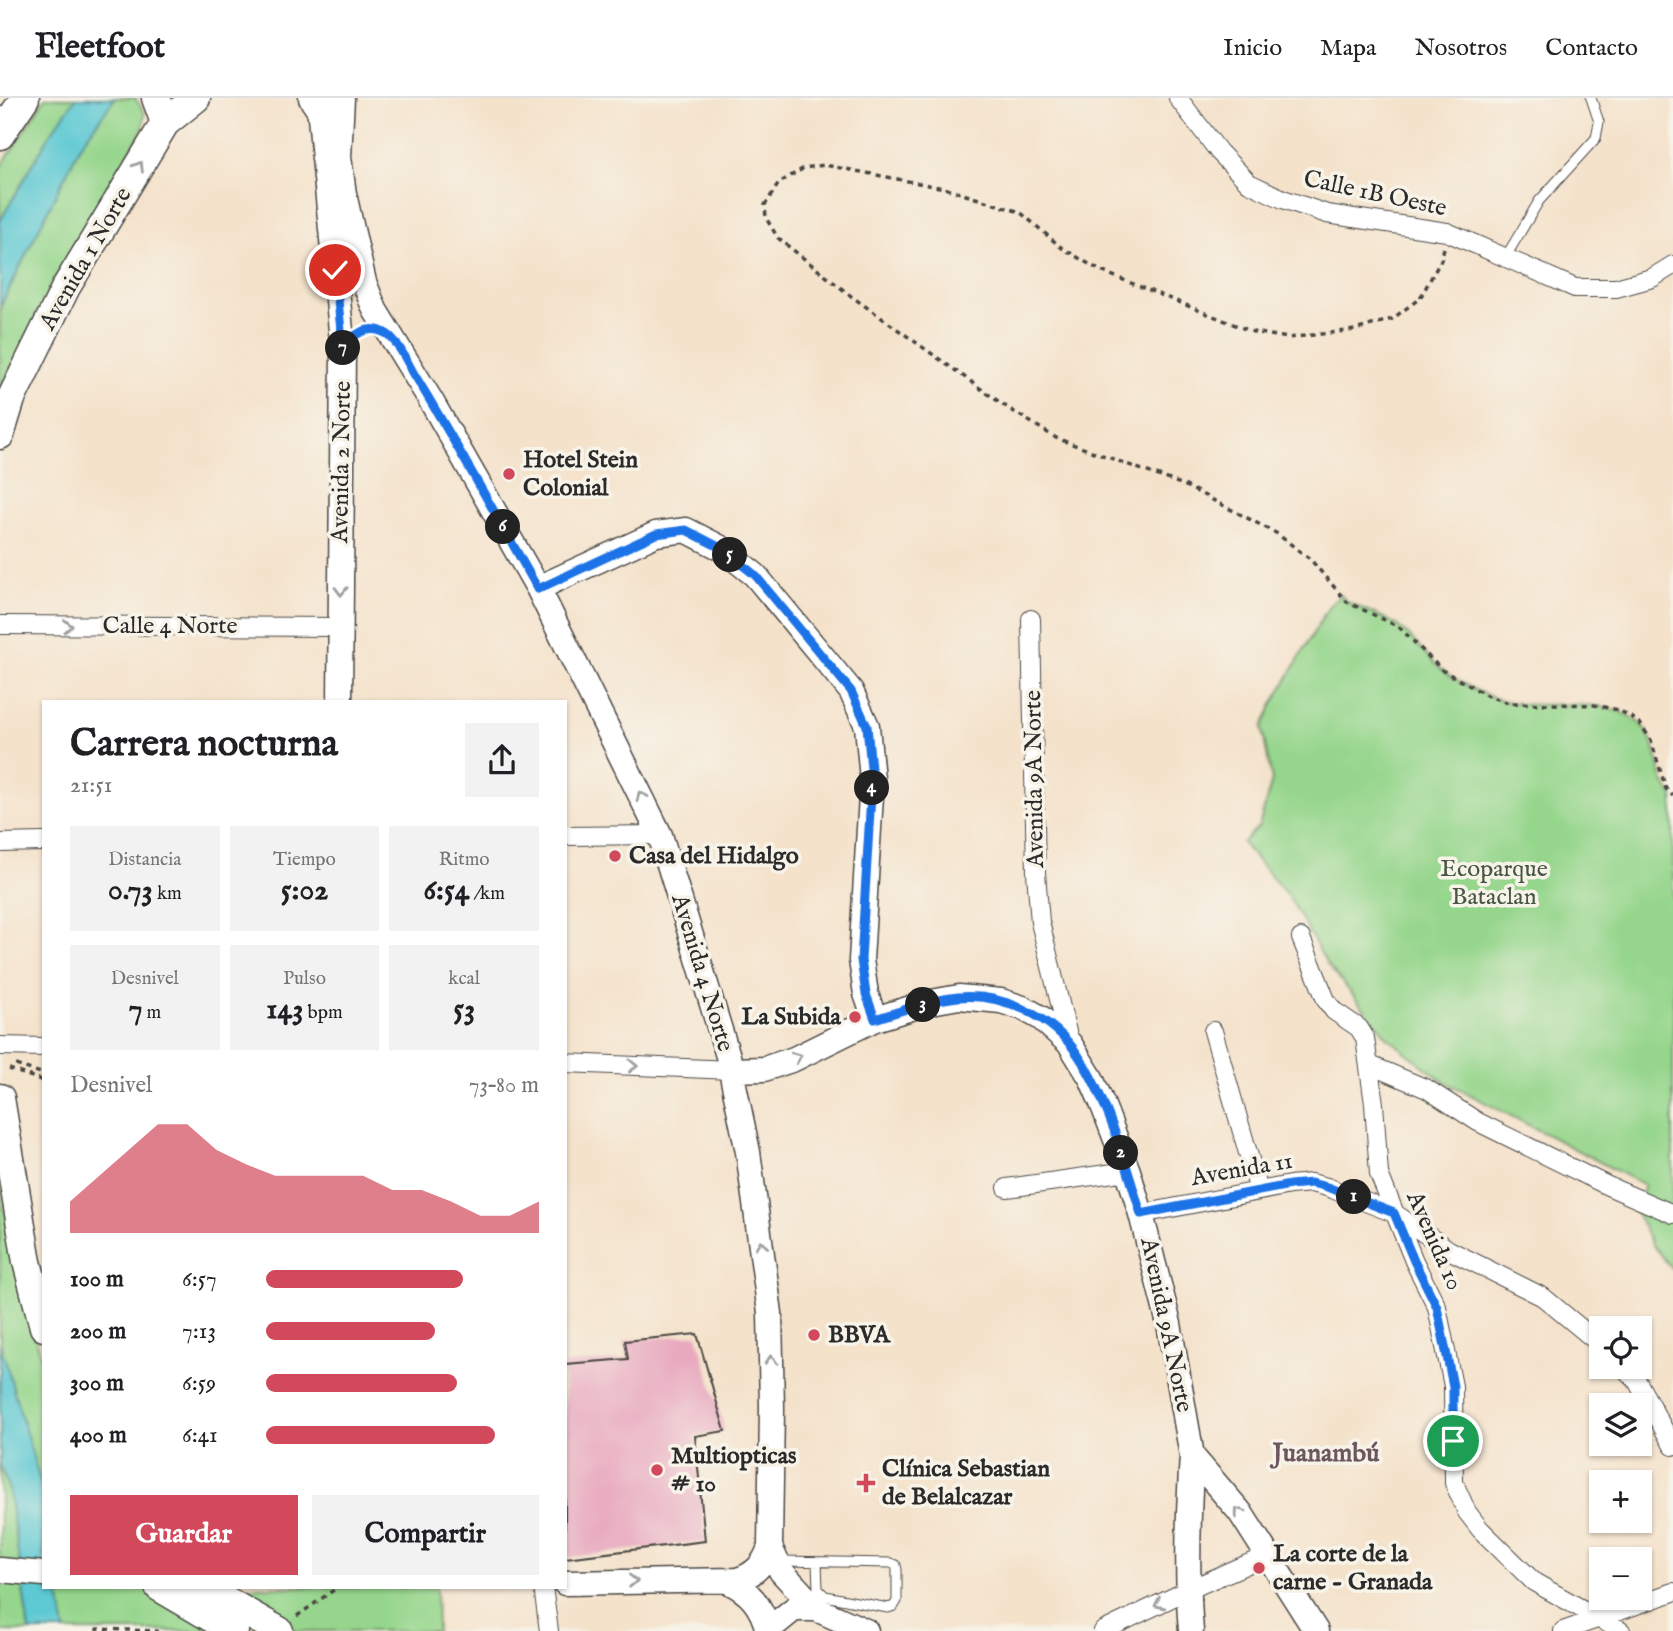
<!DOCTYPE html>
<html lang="es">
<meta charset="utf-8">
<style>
:root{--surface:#fff;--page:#f2f2f2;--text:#202124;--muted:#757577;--line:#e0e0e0;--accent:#d1495b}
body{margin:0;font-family:"IM FELL English",serif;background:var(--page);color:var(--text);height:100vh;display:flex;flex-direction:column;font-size:26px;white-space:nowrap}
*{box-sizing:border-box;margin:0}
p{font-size:23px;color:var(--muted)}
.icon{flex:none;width:38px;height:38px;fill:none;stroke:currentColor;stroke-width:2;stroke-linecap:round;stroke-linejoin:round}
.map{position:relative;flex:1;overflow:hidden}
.side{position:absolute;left:42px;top:602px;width:525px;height:889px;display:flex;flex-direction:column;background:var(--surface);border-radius:0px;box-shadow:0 2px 5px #0004}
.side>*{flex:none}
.controls{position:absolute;left:1589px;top:1218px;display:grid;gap:14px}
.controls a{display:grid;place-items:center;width:63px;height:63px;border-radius:0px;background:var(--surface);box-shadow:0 2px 5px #0004;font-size:35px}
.pin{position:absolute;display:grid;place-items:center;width:60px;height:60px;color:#fff;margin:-30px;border:4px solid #fff;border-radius:50%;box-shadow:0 2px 7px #0007}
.km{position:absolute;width:35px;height:35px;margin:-18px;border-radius:50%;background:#222;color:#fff;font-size:19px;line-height:35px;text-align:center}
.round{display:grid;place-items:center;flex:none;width:74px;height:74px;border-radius:0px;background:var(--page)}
.headline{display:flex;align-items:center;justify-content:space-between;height:119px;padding:0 28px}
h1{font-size:38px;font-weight:700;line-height:52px}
.figures{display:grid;grid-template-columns:repeat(3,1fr);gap:10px;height:119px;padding:7px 28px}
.figures div{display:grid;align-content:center;border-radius:0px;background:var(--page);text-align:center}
.figures b{font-size:30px;font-weight:700}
.figures small{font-size:19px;font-weight:400}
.figures p{font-size:19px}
.chart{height:196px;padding:14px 28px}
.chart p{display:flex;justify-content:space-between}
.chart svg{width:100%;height:126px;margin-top:7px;fill:var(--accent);opacity:.7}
.action{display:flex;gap:14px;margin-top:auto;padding:14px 28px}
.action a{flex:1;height:80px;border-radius:0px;background:var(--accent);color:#fff;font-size:28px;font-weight:700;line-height:80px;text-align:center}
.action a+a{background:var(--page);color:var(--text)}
ul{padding:0 28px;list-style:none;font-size:23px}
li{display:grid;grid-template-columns:112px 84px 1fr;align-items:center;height:52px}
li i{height:18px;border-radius:9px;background:var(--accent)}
header{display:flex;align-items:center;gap:42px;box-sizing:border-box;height:98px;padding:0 35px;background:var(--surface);border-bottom:2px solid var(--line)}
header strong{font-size:33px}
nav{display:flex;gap:38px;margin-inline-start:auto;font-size:24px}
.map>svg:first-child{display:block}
</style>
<header>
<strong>Fleetfoot</strong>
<nav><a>Inicio</a><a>Mapa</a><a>Nosotros</a><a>Contacto</a></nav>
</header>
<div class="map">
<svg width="1673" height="1533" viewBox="0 0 1673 1533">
<rect width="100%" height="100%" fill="#f7f3e8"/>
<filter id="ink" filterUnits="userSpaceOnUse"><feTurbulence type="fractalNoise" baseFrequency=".0143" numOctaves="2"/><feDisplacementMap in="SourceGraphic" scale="14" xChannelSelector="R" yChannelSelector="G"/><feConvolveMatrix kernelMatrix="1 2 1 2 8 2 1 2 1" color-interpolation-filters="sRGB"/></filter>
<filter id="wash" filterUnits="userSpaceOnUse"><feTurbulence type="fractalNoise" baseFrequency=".00686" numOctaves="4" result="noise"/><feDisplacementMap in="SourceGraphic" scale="28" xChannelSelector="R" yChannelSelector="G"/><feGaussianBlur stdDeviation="1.57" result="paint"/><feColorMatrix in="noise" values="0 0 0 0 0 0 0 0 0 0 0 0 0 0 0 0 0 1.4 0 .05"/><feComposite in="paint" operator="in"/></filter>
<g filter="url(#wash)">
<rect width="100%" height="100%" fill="#f4e2cb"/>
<path fill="#95d68c" stroke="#60805c" stroke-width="2" d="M45 0H76L51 35 0 123V70Z
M115 0H135L145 15 143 31 53 183 0 293V209L80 48Z
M1341 497 1347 504C1363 512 1385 518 1399 529 1415 541 1426 559 1441 571 1456 583 1479 595 1497 601 1542 616 1596 593 1637 623 1661 641 1654 678 1673 698V1172L1653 1148 1635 1113 1644 1087 1440 981 1388 940 1327 866 1289 799 1242 745 1259 728 1272 682 1262 630 1273 606 1329 508Z
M0 1090 15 1164 44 1270V1399L0 1245Z
M0 1366 9 1392 29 1533H0Z
M58 1489H159L234 1533H65Z
M202 1489H436L437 1533H279Z"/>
<path fill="#5dc9d3" stroke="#447a7f" stroke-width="2" d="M76 0H115L80 48 0 209V123L51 35Z
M0 1245 44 1397V1489H58L65 1533H29L9 1392 0 1366Z"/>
<g id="blocks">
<path fill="#e8a9bf" d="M697 1236 725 1333 695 1338 705 1443 565 1460V1266L628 1261 625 1243Z"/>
</g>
</g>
<g filter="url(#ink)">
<use href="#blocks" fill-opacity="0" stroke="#494643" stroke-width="2"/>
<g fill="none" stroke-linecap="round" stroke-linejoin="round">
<defs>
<path id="lane" d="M1505 160 1539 103 1596 40 1599 24 1591 0
M781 1463 891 1465 896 1467 897 1472V1503L894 1508 888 1510 825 1498 818 1491 817 1464"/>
<path id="street" d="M1178 0 1219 54 1249 85 1283 101 1327 116 1447 134 1575 190H1616L1652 180 1673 167
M1031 521 1036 775 1040 824 1070 946
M0 527 341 529
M565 738 660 737
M0 745 44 744
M1301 840 1326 902 1334 913 1359 930 1365 940 1374 1006 1379 1076 1414 1163 1437 1209 1453 1288 1454 1385 1467 1414 1480 1431 1534 1484 1621 1533
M1213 933 1259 1093
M0 948 44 949
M565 965 732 972
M1370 967 1427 991 1478 1024 1608 1088 1673 1116
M1007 1090 1128 1073
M1141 1116 1290 1087 1311 1085 1327 1089 1394 1115 1449 1152 1543 1199 1601 1247
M1623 1269 1637 1283 1673 1348
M543 1489 549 1533
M1103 1533 1188 1492 1266 1458
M1563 1533 1673 1494"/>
<path id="secondary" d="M320 0 319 9 343 253 340 604
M342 0 339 59 344 96 364 184 375 212 430 301 538 490 660 737 728 958 748 1054 770 1215 772 1310 770 1449C764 1467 754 1477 737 1482L565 1485
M538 490 656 436 686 432 721 450 755 477 851 593 867 628 872 681 861 862 866 896 875 921
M732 972 764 971 794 961 875 921 931 904 959 899 1001 903 1023 910 1041 920 1070 946 1091 980 1102 1005 1128 1073 1141 1116 1169 1226 1192 1358 1240 1414 1316 1533
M770 1449 781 1473 816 1511 866 1533
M0 1472 44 1476
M727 1483C750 1493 762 1508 768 1533
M768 1532 794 1511H816
M1191 1533C1186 1474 1188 1417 1192 1358"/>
<path id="primary" d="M156 0 165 25
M313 0 319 9
M0 37 25 0
M0 337 11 301 66 189 165 25 196 0
M0 1000 27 1164 44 1229
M159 1489 234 1533
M202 1489 279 1533"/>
</defs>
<use href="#lane" stroke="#494643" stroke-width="11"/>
<use href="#street" stroke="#494643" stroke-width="20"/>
<use href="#secondary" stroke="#494643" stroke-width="27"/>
<use href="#primary" stroke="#494643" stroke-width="31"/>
<path stroke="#494643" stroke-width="3.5" stroke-dasharray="5 5" stroke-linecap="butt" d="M1444 150 1441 162 1420 200 1392 221 1355 232 1288 240 1253 234 1101 173 1062 150 1020 114 944 90 825 67 804 70 779 85 765 107 766 120 778 140 851 198 1005 308 1056 340 1186 388 1276 435 1310 461 1347 504 1399 529 1442 572 1488 598 1509 605 1594 607 1619 612 1639 624 1651 642 1666 691 1673 698
M16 967 44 976
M9 971 44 983
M297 1518 338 1489
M97 1533V1531L158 1533"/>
<use href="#lane" stroke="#fff" stroke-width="9"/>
<use href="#street" stroke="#fff" stroke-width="18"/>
<use href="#secondary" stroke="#fff" stroke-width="24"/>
<use href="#primary" stroke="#fff" stroke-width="28"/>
</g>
<defs><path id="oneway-chevron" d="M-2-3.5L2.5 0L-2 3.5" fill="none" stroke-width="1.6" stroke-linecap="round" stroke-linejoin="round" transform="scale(1.75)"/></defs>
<g stroke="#a0a0a0">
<use href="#oneway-chevron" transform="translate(139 68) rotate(-59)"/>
<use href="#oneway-chevron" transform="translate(341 493) rotate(91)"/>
<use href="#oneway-chevron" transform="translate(68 528)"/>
<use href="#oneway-chevron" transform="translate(641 698) rotate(-116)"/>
<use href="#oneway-chevron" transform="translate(797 959) rotate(-24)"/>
<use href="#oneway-chevron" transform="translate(633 968) rotate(2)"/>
<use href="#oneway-chevron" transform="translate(761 1147) rotate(-98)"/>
<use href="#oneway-chevron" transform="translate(771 1262) rotate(-92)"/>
<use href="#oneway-chevron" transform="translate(1239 1414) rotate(-126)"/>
<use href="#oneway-chevron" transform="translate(633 1483) rotate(-1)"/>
<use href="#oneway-chevron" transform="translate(1159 1506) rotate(154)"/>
</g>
</g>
<g fill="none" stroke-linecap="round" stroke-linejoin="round" filter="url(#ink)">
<defs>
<path id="route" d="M335 172 343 253C351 236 369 225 387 236 398 243 407 264 414 276 457 346 497 419 538 491L656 436 686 432 721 450 755 477 851 593 867 628 872 681 861 862 866 896 875 921C902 913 930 902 958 899 1004 895 1053 919 1078 957 1107 1000 1126 1066 1141 1116L1290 1087 1311 1085 1327 1089 1394 1115 1414 1163 1437 1209 1453 1288V1343"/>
</defs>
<use href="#route" stroke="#fff" stroke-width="14"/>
<use href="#route" stroke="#1a73e8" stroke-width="9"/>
</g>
<g fill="#d1495b" stroke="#f7f3e8" stroke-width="2.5">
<circle cx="509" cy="376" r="7"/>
<circle cx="615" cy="758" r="7"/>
<circle cx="855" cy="919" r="7"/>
<circle cx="814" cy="1237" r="7"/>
<circle cx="657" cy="1372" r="7"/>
<path d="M862.5 1374.5h7v7h7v7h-7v7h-7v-7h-7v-7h7z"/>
<circle cx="1259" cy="1470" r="7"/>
</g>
<g text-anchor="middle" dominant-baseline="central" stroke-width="7" stroke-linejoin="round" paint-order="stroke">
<g font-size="24" fill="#2b2b2b" stroke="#f7f3e8">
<text transform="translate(1375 96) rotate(12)">Calle 1B Oeste</text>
<text transform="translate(86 161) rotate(-60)">Avenida 1 Norte</text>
<text transform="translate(342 364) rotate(-89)">Avenida 2 Norte</text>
<text x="170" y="528">Calle 4 Norte</text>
<text transform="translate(1035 681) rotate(-91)">Avenida 9A Norte</text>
<text transform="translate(702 875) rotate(73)">Avenida 4 Norte</text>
<text transform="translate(1242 1072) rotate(-10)">Avenida 11</text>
<text transform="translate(1434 1143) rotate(66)">Avenida 10</text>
<text transform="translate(1166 1227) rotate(78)">Avenida 9A Norte</text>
</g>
<g font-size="24" font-weight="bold" fill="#2b2b2b" stroke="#f7f3e8" text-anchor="start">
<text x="523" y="362">Hotel Stein<tspan x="523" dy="28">Colonial</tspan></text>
<text x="629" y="758">Casa del Hidalgo</text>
<text x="841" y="919" text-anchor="end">La Subida</text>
<text x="828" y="1237">BBVA</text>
<text x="671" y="1358">Multiopticas<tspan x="671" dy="28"># 10</tspan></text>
<text x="882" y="1371">Clínica Sebastian<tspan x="882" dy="28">de Belalcazar</tspan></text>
<text x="1273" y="1456">La corte de la<tspan x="1273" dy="28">carne - Granada</tspan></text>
</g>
<g font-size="24" fill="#465643" stroke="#f7f3e8">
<text x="1494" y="771">Ecoparque<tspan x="1494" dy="28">Bataclan</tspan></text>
</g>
<g font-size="26" font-weight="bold" fill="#6d575f" stroke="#f7f3e8">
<text x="1326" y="1355">Juanambú</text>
</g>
</g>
</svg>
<div class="controls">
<a><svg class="icon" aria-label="locate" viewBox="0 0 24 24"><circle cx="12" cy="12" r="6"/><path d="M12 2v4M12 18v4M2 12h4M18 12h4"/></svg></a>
<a><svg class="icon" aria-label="layers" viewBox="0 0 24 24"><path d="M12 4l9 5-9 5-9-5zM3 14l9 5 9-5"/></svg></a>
<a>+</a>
<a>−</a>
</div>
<div class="pin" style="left:1453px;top:1343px;background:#1e9e55"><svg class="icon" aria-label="arrive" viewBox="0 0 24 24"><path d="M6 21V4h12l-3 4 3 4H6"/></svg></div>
<div class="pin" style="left:335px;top:172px;background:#d93025"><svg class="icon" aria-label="check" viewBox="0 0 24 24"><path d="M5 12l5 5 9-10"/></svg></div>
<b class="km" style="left:1354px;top:1099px">1</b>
<b class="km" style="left:1121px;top:1055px">2</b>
<b class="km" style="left:923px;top:907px">3</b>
<b class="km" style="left:872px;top:690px">4</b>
<b class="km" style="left:730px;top:457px">5</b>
<b class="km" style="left:503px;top:429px">6</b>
<b class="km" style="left:343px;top:250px">7</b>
<section class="side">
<div class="headline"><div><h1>Carrera nocturna</h1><p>21:51</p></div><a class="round"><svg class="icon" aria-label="share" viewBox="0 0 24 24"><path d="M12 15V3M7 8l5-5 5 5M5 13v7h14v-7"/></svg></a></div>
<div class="figures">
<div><p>Distancia</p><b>0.73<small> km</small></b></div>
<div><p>Tiempo</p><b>5:02</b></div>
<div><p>Ritmo</p><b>6:54<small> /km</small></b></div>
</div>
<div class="figures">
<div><p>Desnivel</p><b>7<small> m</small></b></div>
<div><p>Pulso</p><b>143<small> bpm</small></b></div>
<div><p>kcal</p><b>53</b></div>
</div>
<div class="chart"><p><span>Desnivel</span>73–80 m</p>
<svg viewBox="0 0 160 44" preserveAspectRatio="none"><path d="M0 44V33L10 24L20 15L30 6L40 6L50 15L60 20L70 24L80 24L90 24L100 24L110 29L120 29L130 33L140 38L150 38L160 33V44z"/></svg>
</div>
<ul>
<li><b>100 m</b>6:57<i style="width:72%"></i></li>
<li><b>200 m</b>7:13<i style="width:62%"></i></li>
<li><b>300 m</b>6:59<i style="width:70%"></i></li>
<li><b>400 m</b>6:41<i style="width:84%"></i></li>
</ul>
<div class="action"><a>Guardar</a><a>Compartir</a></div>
</section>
</div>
